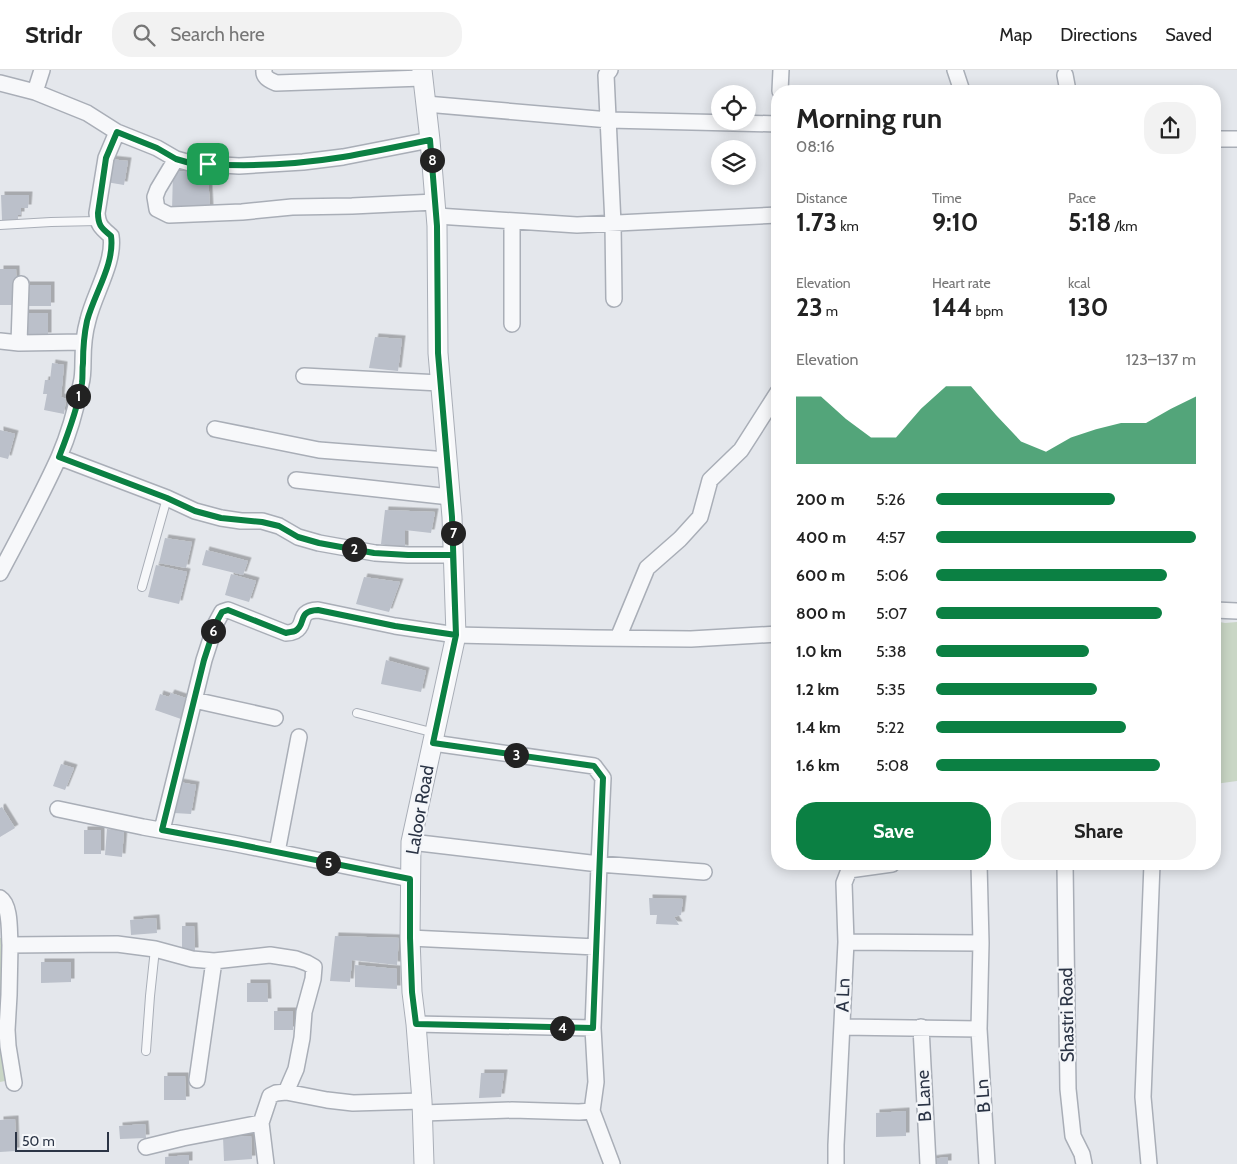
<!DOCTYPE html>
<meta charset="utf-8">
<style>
:root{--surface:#fff;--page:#f2f2f2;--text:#222;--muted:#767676;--line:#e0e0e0;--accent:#0b8043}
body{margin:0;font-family:Cabin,sans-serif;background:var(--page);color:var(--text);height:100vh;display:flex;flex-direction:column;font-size:19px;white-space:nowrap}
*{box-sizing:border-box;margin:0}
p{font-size:16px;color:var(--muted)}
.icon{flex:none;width:28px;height:28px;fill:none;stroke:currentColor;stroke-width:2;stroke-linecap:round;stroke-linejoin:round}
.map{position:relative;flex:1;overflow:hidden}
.details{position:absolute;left:771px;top:15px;width:450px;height:785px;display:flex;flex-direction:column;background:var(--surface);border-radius:20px;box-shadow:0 2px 12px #0003}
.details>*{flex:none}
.fabs{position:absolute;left:711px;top:15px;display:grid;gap:10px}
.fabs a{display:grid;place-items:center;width:45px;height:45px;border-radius:50%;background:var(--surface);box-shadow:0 2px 12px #0003;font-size:25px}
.scale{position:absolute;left:15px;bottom:12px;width:94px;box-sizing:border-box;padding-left:5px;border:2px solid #2b3445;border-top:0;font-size:14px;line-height:18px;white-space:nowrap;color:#2b3445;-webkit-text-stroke:4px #f4f6f9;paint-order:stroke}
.pin{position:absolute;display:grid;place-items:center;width:42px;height:42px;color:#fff;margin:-21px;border-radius:10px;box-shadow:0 2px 8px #0006}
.km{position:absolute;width:25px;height:25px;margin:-12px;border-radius:50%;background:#222;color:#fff;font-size:14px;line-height:25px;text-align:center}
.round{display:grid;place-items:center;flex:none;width:52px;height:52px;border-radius:20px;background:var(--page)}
.headline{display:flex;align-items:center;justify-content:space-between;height:85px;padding:0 25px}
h1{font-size:28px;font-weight:700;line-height:38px}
.figures{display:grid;grid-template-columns:repeat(3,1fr);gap:8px;height:85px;padding:5px 25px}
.figures div{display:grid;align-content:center}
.figures b{font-size:25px;font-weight:700}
.figures small{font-size:14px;font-weight:400}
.figures p{font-size:14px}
.chart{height:140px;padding:10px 25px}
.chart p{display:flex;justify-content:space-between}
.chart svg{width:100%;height:90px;margin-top:5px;fill:var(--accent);opacity:.7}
.primary-button{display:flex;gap:10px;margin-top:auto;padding:10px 25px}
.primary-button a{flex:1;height:58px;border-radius:20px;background:var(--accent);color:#fff;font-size:20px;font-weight:700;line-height:58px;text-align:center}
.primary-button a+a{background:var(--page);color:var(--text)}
ul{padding:0 25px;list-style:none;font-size:16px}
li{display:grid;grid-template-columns:80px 60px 1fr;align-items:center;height:38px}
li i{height:12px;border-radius:6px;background:var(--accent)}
header{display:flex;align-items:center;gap:30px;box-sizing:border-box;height:70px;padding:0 25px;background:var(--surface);border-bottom:1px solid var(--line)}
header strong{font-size:24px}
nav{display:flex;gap:28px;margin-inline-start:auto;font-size:18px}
.search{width:350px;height:45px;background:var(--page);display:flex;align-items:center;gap:12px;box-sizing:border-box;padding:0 18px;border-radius:20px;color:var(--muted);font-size:19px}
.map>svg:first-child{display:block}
</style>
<header>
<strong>Stridr</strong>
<div class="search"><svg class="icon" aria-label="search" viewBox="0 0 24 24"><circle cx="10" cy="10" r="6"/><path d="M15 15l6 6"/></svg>Search here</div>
<nav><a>Map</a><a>Directions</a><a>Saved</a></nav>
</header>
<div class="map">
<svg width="1237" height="1094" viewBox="0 0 1237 1094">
<defs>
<filter id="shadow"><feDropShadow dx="3.5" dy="-3.5" stdDeviation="0" flood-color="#0004"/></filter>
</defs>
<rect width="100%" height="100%" fill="#e4e7ec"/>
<path fill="#c9d6c5" d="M1215 551 1225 553 1237 552V711L1215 714Z
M0 868H5V1011L0 1012Z"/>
<path fill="#bbc0ca" filter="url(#shadow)" d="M110 89 128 91 124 115 106 112Z
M173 101 208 102 210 140 172 141Z
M1 125H29L28 138H21V145H18V150H2Z
M0 199H16L17 235H0Z
M26 215H51V236H26Z
M24 243H48V266H24Z
M375 267 402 269 398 301 369 298Z
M52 293 64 295 61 327 66 329 64 344 44 340 47 324H43L45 310H50Z
M0 360 15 364 8 389 0 387Z
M385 440 435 442 431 463 405 460V479L381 474Z
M165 468 192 472 186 498 159 493Z
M206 480 248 491 243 505 202 495Z
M156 495 187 502 179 534 148 527Z
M231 504 256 511 249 532 225 525Z
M364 507 400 512 389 542 356 534Z
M386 590 426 601 421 622 381 614Z
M171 623 189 629 181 649 155 640 160 624 169 627Z
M61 694 74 698 65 720 53 716Z
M179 712 196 715 191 744 174 743Z
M2 737 15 758 0 767V738Z
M107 759 124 761 122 787 105 785Z
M84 760H101V784H84Z
M649 828 683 829 681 845 674 847 679 855 656 854 657 845H650Z
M156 848 157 863 131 865 130 850Z
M182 856H194L195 881H182Z
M335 866 399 868 397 895 352 890 350 912 330 911Z
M41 892H71V912L41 913Z
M355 895 397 899V919L355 917Z
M247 913H267L268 932H247Z
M274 941H293V960H274Z
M481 1003H504L501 1027 479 1028Z
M164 1006H185L186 1030H164Z
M906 1041V1066L876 1067V1043Z
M15 1049 16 1081 0 1082V1050Z
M145 1054 146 1068 120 1069 119 1056Z
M251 1066 252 1089 224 1091 223 1067Z
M189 1085V1094H165V1087Z
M948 1087V1094H922V1090Z"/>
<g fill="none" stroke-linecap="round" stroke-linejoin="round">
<defs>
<path id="service" d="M0 155 51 152 98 151
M142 517 167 428
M357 643 435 663
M146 981 150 926 155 879"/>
<path id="minor" d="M264 0C263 8 270 10 276 13L423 8
M610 0 606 5 613 154 614 229
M955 0 962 21
M1065 5 1068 21
M0 13 35 22 87 43 117 62 157 78 176 89 190 93 239 96 303 92 343 87 430 70
M780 21 781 0
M35 22 42 0
M426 34 609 50 778 54
M1215 69H1237
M176 89 158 119 155 127 157 139 169 145 242 142 292 137 352 136 435 132
M437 146 577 155 778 145
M512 151V254
M0 271 19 273 84 272
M19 273 21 214
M304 306 440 313
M215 359 319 380 447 390
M59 387 167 428 195 441 221 448 241 451H262L279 456 298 467 319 473 375 483 408 485H453
M296 410 450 427
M0 503C20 465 41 427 59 387 69 364 76 339 81 314 83 307 83 299 83 291 83 277 84 264 88 250 94 224 115 192 111 166 102 158 98 156 97 143L106 88 117 62
M1215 540 1237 541
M618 568 647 498 680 469 700 447 710 410 741 380 778 322
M194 630 275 648
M58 739 143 757 237 774 410 809
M162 760 204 590 216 553 222 542 228 540 286 563C288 563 293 562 295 561 307 555 296 541 318 540L395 556 456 565 594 568 691 569 778 564
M411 772 599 794 603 708 594 696 433 673
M277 782 299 667
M979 794 981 873 979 959 987 1094
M1065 794 1068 1019 1073 1066 1082 1084 1084 1094
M0 828C11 835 9 862 10 875
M410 868 596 877 593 958
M846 872 981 873
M596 877 599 794 704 802
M416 954 593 958 596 1012 592 1041 579 1042 512 1040 423 1043
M842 957 979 959
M921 957 928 1094
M197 1010 214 891
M14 1013 8 976 7 960 9 925 10 875 117 874 155 879 192 889 214 891 270 885 296 889 307 893 314 897 313 909 304 942 302 968 296 999 286 1022
M592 1041 612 1094
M146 1077 183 1068 261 1053
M266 1094 261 1053 270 1026 276 1023 286 1022 327 1030 353 1033 422 1031
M836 1094V1075L846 872 844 813 849 800 892 794
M1149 1094 1143 1027 1152 794"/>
<path id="tertiary" d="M422 0 430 70 437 156 438 283 452 447 456 565 411 772 410 868 412 922 416 954 422 1031 424 1094"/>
</defs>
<use href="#service" stroke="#a9aeb7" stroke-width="10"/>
<use href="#minor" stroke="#a9aeb7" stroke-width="18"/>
<use href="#tertiary" stroke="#a9aeb7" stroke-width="21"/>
<use href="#service" stroke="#f7f8fa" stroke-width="8"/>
<use href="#minor" stroke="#f7f8fa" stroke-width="15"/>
<use href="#tertiary" stroke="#f7f8fa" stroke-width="19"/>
</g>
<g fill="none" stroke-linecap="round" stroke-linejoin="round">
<defs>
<path id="route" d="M208 94 190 93 176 89 157 78 117 62 106 88 98 143C98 156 102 158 111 166 115 194 94 224 87 251 84 265 83 279 83 293 82 300 83 306 82 313 78 337 68 364 59 387L167 428 195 441 221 448 241 450 262 452 279 456 298 467 319 473 374 483 408 485H453L456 565 433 673 594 696 603 708 593 958 416 954 412 922 410 868V809L237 774 162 760 204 590 216 553 222 542 228 540 286 563C288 562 293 562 295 561 307 555 296 541 318 540L395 556 456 565 452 447 438 283 437 156 430 70C401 76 372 82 343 87 299 94 253 97 208 94"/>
</defs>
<use href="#route" stroke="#fff" stroke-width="10"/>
<use href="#route" stroke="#0b8043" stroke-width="6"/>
</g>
<g text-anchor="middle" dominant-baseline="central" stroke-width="4.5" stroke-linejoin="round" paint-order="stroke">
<g font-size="18" fill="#2b3445" stroke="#f4f6f9">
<text transform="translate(420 740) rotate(-80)">Laloor Road</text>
<text transform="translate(843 925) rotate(-88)">A Ln</text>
<text transform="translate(1067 945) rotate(-91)">Shastri Road</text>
<text transform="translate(924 1026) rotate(-93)">B Lane</text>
<text transform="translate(983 1026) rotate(-94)">B Ln</text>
</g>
</g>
</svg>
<div class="fabs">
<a><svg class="icon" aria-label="locate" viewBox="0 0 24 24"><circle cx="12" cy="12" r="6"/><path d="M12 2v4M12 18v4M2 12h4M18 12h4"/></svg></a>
<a><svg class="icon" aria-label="layers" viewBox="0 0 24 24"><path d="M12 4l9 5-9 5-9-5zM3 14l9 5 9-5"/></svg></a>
</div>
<div class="scale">50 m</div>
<div class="pin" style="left:208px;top:94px;background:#1e9e55"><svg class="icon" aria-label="arrive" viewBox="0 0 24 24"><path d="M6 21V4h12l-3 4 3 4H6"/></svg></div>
<b class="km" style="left:78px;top:326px">1</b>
<b class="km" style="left:354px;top:479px">2</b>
<b class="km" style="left:516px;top:685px">3</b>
<b class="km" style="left:562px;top:958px">4</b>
<b class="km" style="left:328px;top:793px">5</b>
<b class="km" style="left:213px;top:561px">6</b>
<b class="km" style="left:453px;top:463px">7</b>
<b class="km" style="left:432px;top:90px">8</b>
<section class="details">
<div class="headline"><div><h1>Morning run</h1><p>08:16</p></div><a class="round"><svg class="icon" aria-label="share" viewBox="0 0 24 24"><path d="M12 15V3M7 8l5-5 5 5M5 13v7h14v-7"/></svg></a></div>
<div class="figures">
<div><p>Distance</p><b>1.73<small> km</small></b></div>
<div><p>Time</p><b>9:10</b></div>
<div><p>Pace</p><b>5:18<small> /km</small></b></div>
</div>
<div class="figures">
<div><p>Elevation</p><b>23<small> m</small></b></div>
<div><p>Heart rate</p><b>144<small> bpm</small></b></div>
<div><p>kcal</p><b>130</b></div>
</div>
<div class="chart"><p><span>Elevation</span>123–137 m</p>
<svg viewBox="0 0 160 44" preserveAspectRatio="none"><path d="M0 44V11L10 11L20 22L30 31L40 31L50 17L60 6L70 6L80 20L90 33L100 38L110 31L120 27L130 24L140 24L150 17L160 11V44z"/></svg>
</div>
<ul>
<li><b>200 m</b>5:26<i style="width:69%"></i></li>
<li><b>400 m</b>4:57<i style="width:100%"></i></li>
<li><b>600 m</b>5:06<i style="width:89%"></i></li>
<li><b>800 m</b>5:07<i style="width:87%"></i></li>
<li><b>1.0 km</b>5:38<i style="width:59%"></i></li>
<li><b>1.2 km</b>5:35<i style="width:62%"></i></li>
<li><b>1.4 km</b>5:22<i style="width:73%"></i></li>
<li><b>1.6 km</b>5:08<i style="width:86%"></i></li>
</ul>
<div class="primary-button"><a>Save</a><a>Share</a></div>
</section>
</div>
